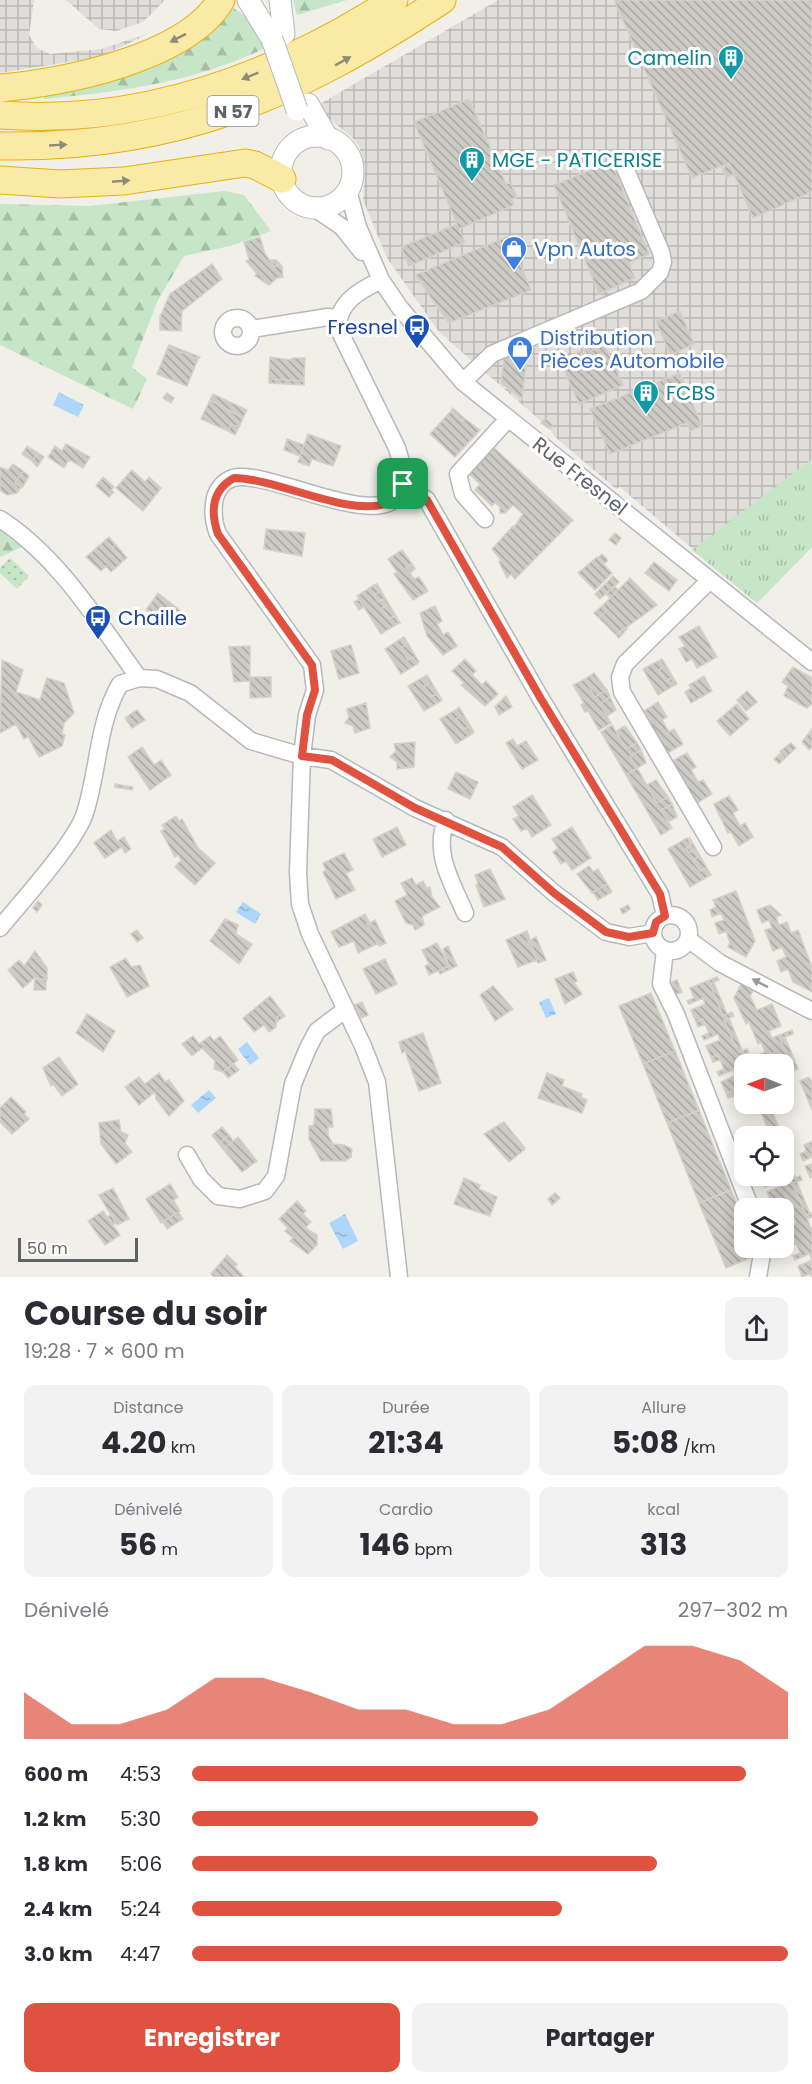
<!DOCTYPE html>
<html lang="fr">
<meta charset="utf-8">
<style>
:root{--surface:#fff;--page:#f2f2f3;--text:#2b2b33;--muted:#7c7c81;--accent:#e0523f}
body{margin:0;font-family:Poppins,sans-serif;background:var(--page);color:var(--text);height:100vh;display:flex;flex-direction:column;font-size:22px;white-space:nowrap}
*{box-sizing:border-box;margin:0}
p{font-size:20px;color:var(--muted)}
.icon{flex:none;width:33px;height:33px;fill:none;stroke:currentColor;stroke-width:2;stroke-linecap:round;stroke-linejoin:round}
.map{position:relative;height:1277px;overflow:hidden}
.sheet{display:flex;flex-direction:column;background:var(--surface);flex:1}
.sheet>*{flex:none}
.needle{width:39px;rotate:271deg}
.buttons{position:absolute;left:734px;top:1054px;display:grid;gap:12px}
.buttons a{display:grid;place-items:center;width:60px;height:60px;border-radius:12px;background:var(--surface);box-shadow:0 3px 15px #0003;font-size:30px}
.scale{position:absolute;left:18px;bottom:15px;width:120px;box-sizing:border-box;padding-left:6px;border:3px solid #5f6367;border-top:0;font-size:16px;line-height:21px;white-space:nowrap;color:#5f6367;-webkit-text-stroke:4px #fff;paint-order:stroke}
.pin{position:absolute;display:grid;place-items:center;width:51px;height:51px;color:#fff;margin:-26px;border-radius:12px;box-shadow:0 3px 9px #0006}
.round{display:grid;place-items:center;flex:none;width:63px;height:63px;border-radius:12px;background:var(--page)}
.overview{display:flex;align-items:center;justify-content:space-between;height:102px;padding:0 24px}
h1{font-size:33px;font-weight:700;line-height:45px}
.figures{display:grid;grid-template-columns:repeat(3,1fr);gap:9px;height:102px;padding:6px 24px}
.figures div{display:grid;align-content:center;border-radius:12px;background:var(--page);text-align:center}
.figures b{font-size:30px;font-weight:700}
.figures small{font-size:16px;font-weight:400}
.figures p{font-size:16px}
.chart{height:168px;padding:12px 24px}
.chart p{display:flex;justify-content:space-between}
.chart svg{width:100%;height:108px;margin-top:6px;fill:var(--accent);opacity:.7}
.action{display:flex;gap:12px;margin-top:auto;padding:12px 24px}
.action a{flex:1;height:69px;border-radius:12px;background:var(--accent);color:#fff;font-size:24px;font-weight:700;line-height:69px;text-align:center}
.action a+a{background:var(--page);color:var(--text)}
ul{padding:0 24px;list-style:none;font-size:20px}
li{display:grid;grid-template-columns:96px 72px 1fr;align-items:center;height:45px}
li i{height:15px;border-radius:8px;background:var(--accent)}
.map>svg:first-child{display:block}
</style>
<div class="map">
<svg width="812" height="1277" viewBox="0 0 812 1277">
<defs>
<pattern id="industrial-grid" width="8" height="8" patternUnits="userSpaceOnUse" patternTransform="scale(1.5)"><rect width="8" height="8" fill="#e0deda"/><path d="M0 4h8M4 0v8" fill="none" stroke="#b9b8b5"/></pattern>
<pattern id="grass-tufts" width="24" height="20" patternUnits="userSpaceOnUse" patternTransform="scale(1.5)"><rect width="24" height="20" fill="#c7e6c8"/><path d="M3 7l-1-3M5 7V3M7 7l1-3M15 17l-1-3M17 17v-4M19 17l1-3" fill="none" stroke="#a5bea6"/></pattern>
<pattern id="forest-firs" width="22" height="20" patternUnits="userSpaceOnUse" patternTransform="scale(1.5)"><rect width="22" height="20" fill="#c7e6c8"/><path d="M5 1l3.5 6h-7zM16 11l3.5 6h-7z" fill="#a5bea6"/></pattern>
<pattern id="park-dots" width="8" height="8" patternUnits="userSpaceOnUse" patternTransform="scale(1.5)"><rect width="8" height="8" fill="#c7e6c8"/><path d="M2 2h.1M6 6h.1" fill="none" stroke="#a5bea6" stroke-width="1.8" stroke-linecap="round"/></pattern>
<pattern id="water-ripples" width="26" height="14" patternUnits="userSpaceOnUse" patternTransform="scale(1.5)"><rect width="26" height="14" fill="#aed6fa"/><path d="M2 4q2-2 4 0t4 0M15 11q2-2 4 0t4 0" fill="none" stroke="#91b1ce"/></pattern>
<pattern id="building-back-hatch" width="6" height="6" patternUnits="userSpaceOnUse" patternTransform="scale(1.5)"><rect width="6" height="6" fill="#cccac4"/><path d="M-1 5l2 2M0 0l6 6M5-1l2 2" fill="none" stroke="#a9a8a3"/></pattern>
</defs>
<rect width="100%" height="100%" fill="#f0efe8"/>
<path fill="url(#industrial-grid)" d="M0 0H34L29 35 37 48 50 54 101 49 150 33 100 57 0 73Z
M66 0H165L143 22 116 31 99 29Z
M498 0H812V547L757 603 629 495 620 487 616 489 554 436 550 429 439 332 387 258 363 200 365 168 359 146 353 138 328 118 320 104Z"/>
<path fill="url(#grass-tufts)" d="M812 459V547L757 603 692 550Z"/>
<path fill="url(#forest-firs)" d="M293 0H347L297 15Z
M232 7 249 19 265 48C196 82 120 92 44 99L47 93Z
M224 191 244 195 271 231 230 246 184 256 158 300 132 367 147 379 133 409 0 345V204L90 206Z
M0 531 22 547 0 557Z"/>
<path fill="url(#park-dots)" d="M10 558 29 576 17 589 0 573V568Z"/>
<path fill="url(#water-ripples)" d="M59 392 84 405 78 417 53 405Z
M243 902 261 914 255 924 236 912Z
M549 998 556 1014 546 1018 539 1002Z
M247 1042 259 1058 250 1065 238 1049Z
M209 1090 216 1098 198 1113 191 1105Z
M345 1214 358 1241 343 1249 329 1223Z"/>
<path fill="url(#building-back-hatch)" stroke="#d5d1c7" stroke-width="1.5" d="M614 0H812V192L753 218 729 163 692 178Z
M469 99 506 184 511 182 512 186 517 197 512 199 514 205 459 229 465 242 409 266 401 247 457 224 414 122Z
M611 162 649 254 629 263 635 278 599 294 554 185Z
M730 165 734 174 726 178 722 168Z
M509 236 511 240 508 246 510 251 514 249 531 290 449 323 415 275Z
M260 237 265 254 272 263 274 267 280 264 282 266 283 277 277 278 269 285 255 276 257 274 246 261 249 259 244 242Z
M511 240 514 249 510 251 508 246Z
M271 260H276L280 264 274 267Z
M212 264 222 279 182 311 181 331 160 330V317L170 294Z
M680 311 694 344 670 355 656 321Z
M169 345 200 357 198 359 168 347Z
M605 345 623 385 579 404 561 363 575 357 573 355 580 351 582 355 586 353 584 350 591 346 593 350Z
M168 347 198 359 187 386 157 374Z
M528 348 522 399 501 383 504 358Z
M270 357 291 360 292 358H305L304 381 269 379Z
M680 373 702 426 690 431 687 423 610 454 590 409Z
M269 379 304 381V385L269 383Z
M167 393 174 398 171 403 163 398Z
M213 394 247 410 243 418 210 400Z
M210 400 243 418 239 427 231 424 228 431 201 419Z
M453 408 464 418 462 421 451 411Z
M451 411 462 421 464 418 480 430 455 457 430 434Z
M545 418 553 425 550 429 541 423Z
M231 424 239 427 235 435 228 431Z
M308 434 341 446 333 466 312 459 309 466 298 462Z
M287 439 304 445 300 456 284 450Z
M66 444 90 457 83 468 72 461H68L64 468 48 457 55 446 62 451Z
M27 446 38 453 32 461 22 454Z
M493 447 573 520 515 579 511 574 507 578 499 562 501 560 492 549 513 526 514 527 523 514 513 505 505 513H500V507L495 502 492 506 475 490 480 484 469 474Z
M38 453 44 457 37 467 32 461Z
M13 464 23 471 15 483 21 487 17 493 7 495 0 490V467L8 470Z
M132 470 145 482 149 477 161 488 143 511 116 488Z
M23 471 29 476 22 488 15 483Z
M103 477 114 487 111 490 114 492 109 497 96 486Z
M266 529 305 533 302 556 264 549Z
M615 533 621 538 616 545 609 540Z
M109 537 116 545 112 548 123 561 111 572 106 566 101 571 86 557Z
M116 545 127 558 123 561 112 548Z
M402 550 412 564 406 567 414 579 419 577 428 591 413 600 394 574 397 572 388 559Z
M602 554 608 560 604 564 598 558Z
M597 557 612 573 595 590 578 573Z
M654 562 677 580 669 591 645 573Z
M412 564 415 569 410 573 406 567Z
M613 576 619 582 600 599 595 594Z
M630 578 657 605 616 635 599 618 607 610 603 605Z
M377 584 400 623H399L394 616 389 619 382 608 387 605 383 599 378 602 374 595 379 592 374 585Z
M374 585 379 592 374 595 378 602 383 599 387 605 382 608 389 619 394 616 399 623 381 634 357 596Z
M614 586 618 590 610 598 606 594Z
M158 593 182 612 171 626 146 610Z
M359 599 364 607 359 610 354 602Z
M603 605 607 610 599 618 594 613Z
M435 606 442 621 437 624 440 629 443 635 448 632 457 646 443 655 427 636 420 613Z
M699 626 717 657 697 668 692 659 686 662 679 649 685 646 679 637Z
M623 629H627L619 638 616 635Z
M404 637 419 662 417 664 413 657 408 660 401 648 406 645 402 638Z
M402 638 406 645 401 648 408 660 413 657 417 664 401 674 385 649Z
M351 645 359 673 339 679 331 651Z
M250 646V677H271V697L250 698V681L234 682 229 647Z
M465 659 476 671 472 675 482 685 486 681 498 694 485 706 461 685 464 683 452 671Z
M662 659 677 684 675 685 671 678 666 681 659 670 664 667 660 660Z
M2 660 23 670 16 692 40 700 47 678 64 683 74 713 64 723 62 734 65 735 62 746 39 757 28 736 24 739 16 724 0 733Z
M660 660 664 667 659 670 666 681 671 678 675 685 658 695 643 669Z
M793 667 812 678V704L807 708 784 696 788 686 782 682Z
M594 673 607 690 595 697 585 679Z
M427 675 442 700 441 701 436 694 431 697 424 686 429 683 425 676Z
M425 676 429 683 424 686 431 697 436 694 441 701 424 711 408 686Z
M704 676 712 691 691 703 685 692 691 688 689 685Z
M585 679 595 697 607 690 610 697 600 704 611 723 599 730 588 711 585 712 581 705 584 703 573 685Z
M747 691 757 702 746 711 737 700Z
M506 696 512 707 499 715 495 707Z
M610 697 616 710 607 716 600 704Z
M658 702 667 717 662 720 669 732 674 729 683 744 668 753 649 727 652 725 644 711Z
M366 703 370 728 355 733 353 726 345 723 349 717 347 709Z
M737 704 749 719 730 736 717 721Z
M459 707 474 732 472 734 468 727 463 730 456 719 461 716 457 709Z
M457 709 461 716 456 719 463 730 468 727 472 734 456 744 440 719Z
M137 710 145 720 132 728 125 718Z
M612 725 626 749 637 743 641 750 630 756 637 768 626 775 601 732Z
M625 726 637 743 626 749 616 731Z
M812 729V747L809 750 802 742Z
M513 739 517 746 526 741 538 760 522 769 506 743Z
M415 742 414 767 397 769V762L390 757 396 751 394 744Z
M791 743 796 748 784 759 780 751Z
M142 747 154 765 161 760 171 775 150 790 128 757Z
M641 750 646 763 637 768 630 756Z
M687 753 696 767 691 770 698 782 703 780 712 794 697 803 678 777 681 775 672 761Z
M780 754 784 759 779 764 774 759Z
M637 768 657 803 668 797 672 804 661 810 672 828 661 835 626 775Z
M456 772 478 782 470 799 448 789Z
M656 780 668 797 657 803 647 785Z
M115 784 133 787 132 790 115 787Z
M532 795 551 825 532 837 527 828 521 831 513 819 519 816 513 807Z
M729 796 738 810 733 813 740 826 745 823 753 837 739 846 731 832 728 833 714 804Z
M672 804 677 817 668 822 661 810Z
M176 816 179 821 182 819 198 848 215 863 195 885 175 867 181 860 178 855 175 857 161 831 165 829 162 825Z
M397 827 406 845 382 857 373 839Z
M572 827 591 858 572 870 566 861 561 864 553 852 558 848 552 839Z
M111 830 117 841 124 837 131 849 125 853 122 847 105 858 94 843Z
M689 837 711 875 709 876 705 868 700 871 693 860 698 857 694 850 689 853 686 848 691 845Z
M687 838 691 845 686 848 689 853 694 850 698 857 693 860 700 871 705 868 709 876 690 887 668 849Z
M344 853 353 870 346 873 355 890 336 899 323 872 326 870 323 863Z
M589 866 593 872 598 869 607 884 592 893 577 874Z
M490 869 505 899 484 907 476 885 478 884 475 875Z
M412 878 416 885 423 881 427 888 430 887 432 897 440 907 422 916 424 925 415 930 413 925 406 923 395 901 407 895 401 883Z
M607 884 612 892 598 900 593 892Z
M736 891 755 941 746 957 728 947 730 943 726 931 719 934 715 923 724 920 721 913 712 917 710 910 716 907 713 900Z
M38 901 42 905 37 912 33 908Z
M628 905 630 909 623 914 620 909Z
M770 905 781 915 776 917 779 925 787 922 791 933 798 930 812 967V992L793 982 788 969 781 972 777 961 786 957 782 947 773 951 765 930 772 928 769 920 762 923 757 910Z
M365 914 370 923 367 924 377 944 358 953 354 941 339 947 331 932Z
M225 919 238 925 236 934 252 944 239 964 210 941Z
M375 920 386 943 379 946 367 924Z
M137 930 143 938 137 942 131 934Z
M527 931 537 960 518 967 506 940Z
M536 937 546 960 538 963 528 941Z
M437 943 449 966 429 975 425 966 429 964 422 950Z
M448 946 457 966 440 974 438 971 449 966 443 949Z
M35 951 47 968V980L34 978 23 988 8 970 19 960 24 966Z
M126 958 131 967 140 965 149 986 127 997 110 967Z
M385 959 397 984 376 994 363 969Z
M573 972 577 981 574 983 582 994 565 1004 555 979Z
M717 977 719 980 710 984 723 1016 732 1012 734 1016 724 1020 738 1052 747 1049 749 1052 739 1056 744 1067V1092L735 1096 732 1091 726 1093 721 1082 735 1076 733 1070 719 1076 717 1072 724 1069 718 1055 711 1057 706 1046 720 1040 718 1034 704 1040 702 1036 709 1033 705 1024 703 1019 696 1022 691 1010 705 1004 703 998 689 1004 687 1001 694 998 690 988Z
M35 979 46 980V990H34Z
M677 980 682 992 672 996 667 984Z
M742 982 754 989 750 996 757 1010 772 1004 781 1026 769 1031 772 1038 792 1030 793 1034 780 1039 794 1071 783 1076V1065H763L777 1058 774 1053 760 1059 759 1055 765 1052 761 1042 758 1044 749 1022 746 1024 734 998Z
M714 983 727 1014 723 1016 710 984Z
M493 986 513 1009 495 1021 480 995Z
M651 993 675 1051 643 1064 619 1006Z
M270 996 283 1013 277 1017 276 1027 269 1032 264 1025 254 1032 243 1018Z
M362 1002 368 1015 361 1018 355 1005Z
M283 1013 285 1016 276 1022 277 1017Z
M87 1014 115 1031 103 1052 76 1033Z
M729 1018 742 1050 738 1052 724 1020Z
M703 1019 705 1024 698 1027 696 1022Z
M423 1033 441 1083 419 1091 405 1051 402 1053 399 1042Z
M193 1036 199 1044 210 1036 214 1041 220 1036 238 1060 223 1072 214 1069 215 1061 202 1048 192 1056 182 1044Z
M785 1037 798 1069 794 1071 780 1039Z
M675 1051 699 1110 667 1123 643 1064Z
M744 1054 748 1065H744V1067L739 1056Z
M718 1055 720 1060 713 1062 711 1057Z
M59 1057 78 1084 62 1096 53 1084 51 1086 43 1068Z
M234 1064 239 1070 228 1078 223 1072Z
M159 1073 165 1082 169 1080 184 1101 169 1116 156 1099 155 1092 139 1105 125 1087 139 1077 145 1084Z
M547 1073 564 1080 562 1086 582 1094 581 1097 587 1100 582 1113 538 1098Z
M809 1077 812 1083V1110L800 1081Z
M732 1091 735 1096 728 1098 726 1093Z
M11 1097 26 1112 24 1114 29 1119 12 1134 0 1122V1108Z
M769 1104 783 1137H771L759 1107Z
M315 1109H331L333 1127H328V1135L333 1144 344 1145 352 1149 351 1157 345 1161H321L309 1139V1126L314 1125Z
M699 1110 731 1190 699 1203 667 1123Z
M119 1120 121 1132 128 1135 125 1143 132 1152 116 1164 101 1144 99 1123Z
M504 1122 525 1148 524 1150 502 1123Z
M502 1123 524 1150 509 1162 484 1134Z
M222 1127 229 1135 219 1144 212 1135Z
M229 1135 233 1141 223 1149 219 1144Z
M238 1137 257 1161 242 1172 223 1149Z
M783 1138 788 1151 783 1153Z
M812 1141V1157L803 1161 800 1154 806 1151 804 1145Z
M789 1163 795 1178 791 1179 785 1165Z
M812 1164V1177L810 1178 805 1166Z
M785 1165 791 1179 800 1176 802 1180 792 1183 806 1215 812 1213V1217L807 1219 812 1230V1277L809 1274 802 1277 798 1266 812 1260 809 1254 795 1260 793 1256 800 1253 794 1238 787 1241 783 1231 796 1223 794 1218 783 1222V1209L778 1201 772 1204 767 1192 781 1186 779 1181 765 1187 763 1184 771 1181 768 1176H783Z
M464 1178 480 1185 479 1189 497 1197 490 1216 454 1204Z
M797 1182 810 1214 806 1215 792 1183Z
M170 1184 178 1197 172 1201H174L180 1211 161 1223 146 1199Z
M113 1188 129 1219 117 1225 99 1195Z
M731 1190 744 1222V1248H754L757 1255 726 1268 699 1203Z
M555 1193 560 1198 552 1205 548 1199Z
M297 1201 306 1211 303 1214 311 1222 305 1228 317 1235V1245L308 1254 290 1241 293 1238 285 1231 288 1228 279 1219Z
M778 1201 781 1208 774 1209 772 1204Z
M103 1211 120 1235 105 1245 88 1221Z
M178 1212 183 1219 167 1229 163 1222Z
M112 1214 116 1222 113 1225 108 1217Z
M794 1238 796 1244 789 1246 787 1241Z
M227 1255 237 1264 235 1267 244 1277H214L211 1274Z"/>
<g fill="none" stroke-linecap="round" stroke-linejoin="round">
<defs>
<path id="minor" d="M348 190 358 227 381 280 400 308 463 382 812 662
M314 208 342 227 362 252
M381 280C359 291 338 302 338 328L397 448C435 565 274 466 233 478 224 481 217 489 215 498 212 511 213 521 218 534L312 665 315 690 307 715 302 756 298 873 300 904 310 934 363 1046 377 1082 399 1277
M223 332a14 14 0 1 1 28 0a14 14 0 1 1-28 0Z
M251 329 328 317 338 318
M463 382 492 354 641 291 660 272 663 262 661 252 622 161
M403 484 427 500 541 699 660 894 665 916
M0 519C59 557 98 622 139 678L157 679 190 693 251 741 302 756 331 760 415 808 502 847 554 893 606 932 629 937 653 933
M485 519 463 494 458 474 508 419
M710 580 625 664 620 677 622 692 713 847
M446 820C433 854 452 882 465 913
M653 933a18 18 0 1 1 36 0a18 18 0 1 1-36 0Z
M0 928C21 902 76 842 85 813 99 769 97 724 120 684L139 678
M688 939 720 963 812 1011
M665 950 661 984 676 1014 751 1209
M187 1155 201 1179 218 1196 240 1199 265 1191 276 1176 293 1084 308 1048 317 1031 346 1009
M758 1277 763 1248"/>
<path id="tertiary" d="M248 0 272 39
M280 0 284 34
M308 104 328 139
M281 172a36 36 0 1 1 72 0a36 36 0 1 1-72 0Z"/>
<path id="trunk" d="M0 88C63 83 187 58 221 0
M0 115C143 126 276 76 394 0
M0 146C178 149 297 95 442 0
M0 180 60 184 124 181 245 163 255 165 282 179"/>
</defs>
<use href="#minor" stroke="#b5b8bc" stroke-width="19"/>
<use href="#tertiary" stroke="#b5b8bc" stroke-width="23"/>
<use href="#trunk" stroke="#ebb00d" stroke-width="29"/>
<use href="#minor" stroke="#fff" stroke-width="16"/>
<use href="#tertiary" stroke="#fff" stroke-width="21"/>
<use href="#trunk" stroke="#f9eaa6" stroke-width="27"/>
<defs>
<path id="tertiary-bridge" d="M272 39 297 110"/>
</defs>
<use href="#tertiary-bridge" stroke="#b5b8bc" stroke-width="23" stroke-linecap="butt"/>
<use href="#tertiary-bridge" stroke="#fff" stroke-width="21"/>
</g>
<defs><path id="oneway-solid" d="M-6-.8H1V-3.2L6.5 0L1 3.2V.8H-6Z" transform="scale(1.5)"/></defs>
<g fill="#8d8c7a">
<use href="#oneway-solid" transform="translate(178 38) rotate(153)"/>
<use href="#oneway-solid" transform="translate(343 61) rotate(-29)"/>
<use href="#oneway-solid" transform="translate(250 76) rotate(158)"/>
<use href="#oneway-solid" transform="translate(58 145) rotate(-3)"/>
<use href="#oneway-solid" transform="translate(121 181) rotate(-5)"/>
</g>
<use fill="#979a9c" href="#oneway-solid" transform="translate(760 983) rotate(-153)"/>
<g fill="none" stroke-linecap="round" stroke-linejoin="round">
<defs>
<path id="route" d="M234 478C279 479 346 516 385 504 395 500 399 492 403 484L427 500 541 699 660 894 665 916 656 922 653 933 629 937 606 932 554 893 502 847 415 808 332 760 302 756 307 715 315 690 312 665 218 534C210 511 212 490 234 478Z"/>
</defs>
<use href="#route" stroke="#fff" stroke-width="12"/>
<use href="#route" stroke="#e0523f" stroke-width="8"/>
</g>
<defs>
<symbol id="building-pin" viewBox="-11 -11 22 30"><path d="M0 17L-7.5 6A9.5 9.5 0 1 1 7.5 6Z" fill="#0f9aa8" stroke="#fff"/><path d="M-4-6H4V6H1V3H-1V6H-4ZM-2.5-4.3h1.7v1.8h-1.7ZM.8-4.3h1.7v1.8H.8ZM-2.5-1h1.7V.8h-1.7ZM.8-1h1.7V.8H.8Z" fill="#fff"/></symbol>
<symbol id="shop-pin" viewBox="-11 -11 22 30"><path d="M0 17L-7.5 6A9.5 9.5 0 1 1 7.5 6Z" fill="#3f7fe0" stroke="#fff"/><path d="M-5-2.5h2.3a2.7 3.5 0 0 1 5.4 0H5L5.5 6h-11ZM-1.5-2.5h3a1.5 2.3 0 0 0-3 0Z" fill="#fff"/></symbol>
<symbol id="bus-pin" viewBox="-11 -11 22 30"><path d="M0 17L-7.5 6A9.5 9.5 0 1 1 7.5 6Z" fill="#1a4fb4" stroke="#fff"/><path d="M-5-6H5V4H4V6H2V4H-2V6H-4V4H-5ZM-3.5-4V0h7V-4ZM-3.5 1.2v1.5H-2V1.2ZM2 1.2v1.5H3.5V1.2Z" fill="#fff"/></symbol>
</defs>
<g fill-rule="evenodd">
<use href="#building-pin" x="716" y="43" width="30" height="40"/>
<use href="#building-pin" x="457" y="145" width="30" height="40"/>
<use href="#shop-pin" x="499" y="234" width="30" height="40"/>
<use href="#bus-pin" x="402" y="312" width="30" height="40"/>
<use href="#shop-pin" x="505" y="334" width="30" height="40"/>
<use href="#building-pin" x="631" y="378" width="30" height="40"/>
<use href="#bus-pin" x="83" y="603" width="30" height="40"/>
</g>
<g text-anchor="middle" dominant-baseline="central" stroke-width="6" stroke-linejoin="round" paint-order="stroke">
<rect fill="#fff" stroke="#8f9295" stroke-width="1.5" x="207.5" y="96" width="51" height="30" rx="4.5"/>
<g font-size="18" font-weight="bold" fill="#5f6367">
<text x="233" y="111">N 57</text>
</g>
<g font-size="20" fill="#0d838f" stroke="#fff" text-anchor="start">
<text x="712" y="58" text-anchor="end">Camelin</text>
<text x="492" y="160">MGE - PATICERISE</text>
<text x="666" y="393">FCBS</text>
</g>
<g font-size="20" fill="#366cbe" stroke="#fff" text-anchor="start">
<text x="534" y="249">Vpn Autos</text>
<text x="540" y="338">Distribution<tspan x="540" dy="23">Pièces Automobile</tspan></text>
</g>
<g font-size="20" fill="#164399" stroke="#fff" text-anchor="end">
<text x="398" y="327">Fresnel</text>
<text x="118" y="618" text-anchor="start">Chaille</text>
</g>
<g font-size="20" fill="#5f6367" stroke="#fff">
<text transform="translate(580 476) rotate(38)">Rue Fresnel</text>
</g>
</g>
</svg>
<div class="buttons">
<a><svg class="needle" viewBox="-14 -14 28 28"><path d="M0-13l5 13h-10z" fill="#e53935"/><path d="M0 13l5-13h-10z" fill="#7c7c81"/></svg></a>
<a><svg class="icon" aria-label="locate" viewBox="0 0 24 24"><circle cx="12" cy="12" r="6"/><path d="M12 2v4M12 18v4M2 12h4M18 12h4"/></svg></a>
<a><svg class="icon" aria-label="layers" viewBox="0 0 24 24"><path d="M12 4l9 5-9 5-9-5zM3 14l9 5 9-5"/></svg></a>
</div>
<div class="scale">50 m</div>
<div class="pin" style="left:403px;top:484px;background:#1e9e55"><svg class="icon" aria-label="arrive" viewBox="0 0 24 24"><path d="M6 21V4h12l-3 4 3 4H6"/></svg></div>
</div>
<section class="sheet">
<div class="overview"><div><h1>Course du soir</h1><p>19:28 · 7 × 600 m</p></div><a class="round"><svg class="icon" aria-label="share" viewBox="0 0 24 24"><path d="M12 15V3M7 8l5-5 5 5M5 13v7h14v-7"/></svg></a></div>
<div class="figures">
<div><p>Distance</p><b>4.20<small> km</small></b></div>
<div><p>Durée</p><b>21:34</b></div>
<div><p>Allure</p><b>5:08<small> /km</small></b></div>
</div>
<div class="figures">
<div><p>Dénivelé</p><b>56<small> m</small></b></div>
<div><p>Cardio</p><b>146<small> bpm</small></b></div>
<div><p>kcal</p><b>313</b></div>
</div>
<div class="chart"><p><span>Dénivelé</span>297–302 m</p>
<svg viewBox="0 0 160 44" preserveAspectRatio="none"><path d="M0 44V25L10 38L20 38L30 32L40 19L50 19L60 25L70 32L80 32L90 38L100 38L110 32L120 19L130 6L140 6L150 12L160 25V44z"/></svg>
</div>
<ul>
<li><b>600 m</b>4:53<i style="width:93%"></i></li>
<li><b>1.2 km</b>5:30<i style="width:58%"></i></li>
<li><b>1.8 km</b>5:06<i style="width:78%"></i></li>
<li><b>2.4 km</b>5:24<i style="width:62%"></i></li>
<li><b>3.0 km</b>4:47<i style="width:100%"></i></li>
</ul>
<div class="action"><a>Enregistrer</a><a>Partager</a></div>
</section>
